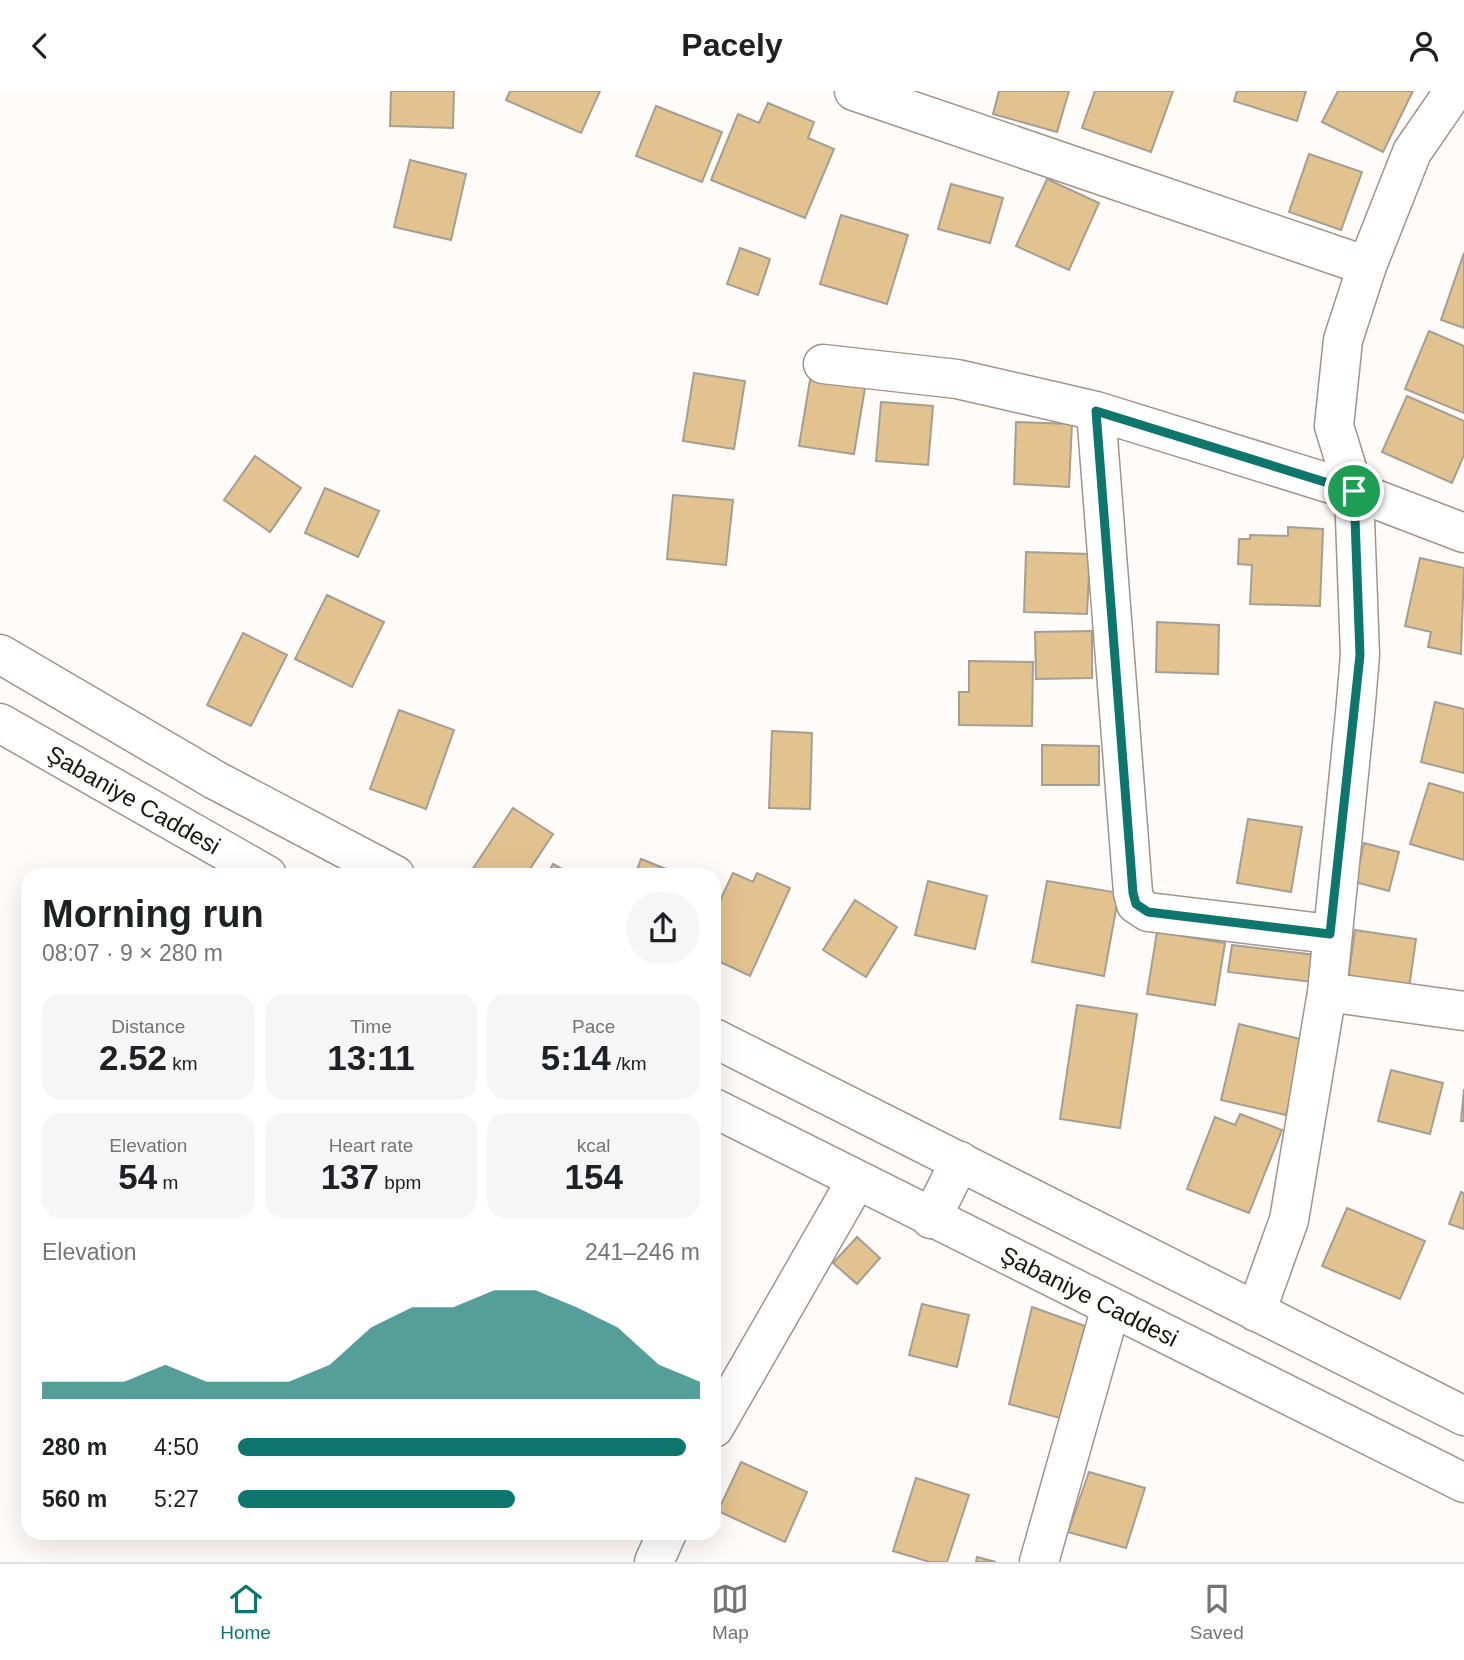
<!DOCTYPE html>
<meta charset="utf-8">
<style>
:root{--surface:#fff;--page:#f6f6f6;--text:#202124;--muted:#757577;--line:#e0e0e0;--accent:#0f766e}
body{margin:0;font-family:Helvetica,sans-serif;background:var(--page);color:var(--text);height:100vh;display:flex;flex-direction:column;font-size:26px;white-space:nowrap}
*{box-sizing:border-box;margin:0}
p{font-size:23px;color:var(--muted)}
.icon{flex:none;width:38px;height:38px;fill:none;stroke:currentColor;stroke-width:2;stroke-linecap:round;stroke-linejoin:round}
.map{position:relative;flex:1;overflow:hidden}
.side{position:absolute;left:21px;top:777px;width:700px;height:672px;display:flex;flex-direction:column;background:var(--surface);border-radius:21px;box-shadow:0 7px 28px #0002}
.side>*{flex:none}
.pin{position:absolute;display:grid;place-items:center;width:60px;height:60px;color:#fff;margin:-30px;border:4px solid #fff;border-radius:50%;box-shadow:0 2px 7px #0007}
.round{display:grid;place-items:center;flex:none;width:74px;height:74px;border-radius:37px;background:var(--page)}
.head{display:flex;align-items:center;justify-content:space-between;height:119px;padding:0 21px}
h1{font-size:38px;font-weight:700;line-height:52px}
.metrics{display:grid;grid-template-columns:repeat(3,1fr);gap:10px;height:119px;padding:7px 21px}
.metrics div{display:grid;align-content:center;border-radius:18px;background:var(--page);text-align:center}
.metrics b{font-size:35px;font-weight:700}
.metrics small{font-size:19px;font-weight:400}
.metrics p{font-size:19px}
.chart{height:196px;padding:14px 21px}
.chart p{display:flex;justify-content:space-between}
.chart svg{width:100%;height:126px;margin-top:7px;fill:var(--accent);opacity:.7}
ul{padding:0 21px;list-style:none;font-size:23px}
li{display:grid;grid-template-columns:112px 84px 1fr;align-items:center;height:52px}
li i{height:18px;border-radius:9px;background:var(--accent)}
header{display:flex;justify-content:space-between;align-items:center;height:91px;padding:0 21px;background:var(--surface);font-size:32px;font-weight:700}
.tab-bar{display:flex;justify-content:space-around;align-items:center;height:98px;border-top:2px solid var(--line);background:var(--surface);font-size:19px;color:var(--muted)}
.tab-bar a{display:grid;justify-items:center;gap:4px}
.tab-bar .on{color:var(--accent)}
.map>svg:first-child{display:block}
</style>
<header><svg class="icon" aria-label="back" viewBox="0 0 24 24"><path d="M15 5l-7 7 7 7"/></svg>Pacely<svg class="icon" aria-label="person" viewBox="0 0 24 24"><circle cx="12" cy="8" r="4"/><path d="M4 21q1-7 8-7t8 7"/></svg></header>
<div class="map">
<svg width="1464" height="1471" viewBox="0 0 1464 1471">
<rect width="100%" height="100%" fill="#fefbf9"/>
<path fill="#e2c28f" stroke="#a69e91" stroke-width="2" d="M391 0H454L453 37 390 35Z
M510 0H600L581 42 506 9Z
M999 0H1069L1057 41 993 23Z
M1095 0H1173L1151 61 1082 37Z
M1237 0H1306L1297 30 1234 10Z
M1338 0H1413L1383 61 1322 31Z
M768 12 814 31 808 47 834 58 805 127 711 89 738 23 759 32Z
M656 15 722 41 702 91 636 65Z
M1309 63 1362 81 1341 139 1289 121Z
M410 69 466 83 451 149 394 136Z
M1047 88 1099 112 1069 179 1016 155Z
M951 93 1003 107 990 152 938 138Z
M841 124 908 144 887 213 820 193Z
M740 157 770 168 758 204 727 193Z
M1464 162V237L1441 229Z
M1429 240 1464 255V322L1405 298Z
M694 282 745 290 734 358 683 350Z
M811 283 866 291 854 363 799 355Z
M1407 305 1464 330V364L1452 392 1382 361Z
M881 311 933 315 928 374 876 370Z
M1016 331 1072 333 1069 396 1014 393Z
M255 365 301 397 270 441 224 409Z
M325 397 379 420 358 466 305 442Z
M673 404 733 409 726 474 667 468Z
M1288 436 1323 438 1320 515 1250 513 1252 474 1238 473 1239 448H1250V444L1288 445Z
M1026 461 1090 463 1087 523 1024 521Z
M1420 467 1464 477 1461 563 1428 556 1431 541 1405 535Z
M327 504 384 531 352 596 295 568Z
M1157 531 1219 534 1218 583 1156 581Z
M1092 540V587L1036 588 1035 541Z
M243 542 287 564 251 635 207 614Z
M969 570 1033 571 1032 635 959 634V601H969Z
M1435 611 1464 618V682L1421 671Z
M399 619 454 639 426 718 370 698Z
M772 640 812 642 810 718 769 717Z
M1042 654 1099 655V694H1042Z
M1429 692 1464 702V769L1410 753Z
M513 717 553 743 526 784H480L472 779Z
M1248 728 1302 736 1291 801 1237 792Z
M1364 752 1399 761 1389 800 1355 791Z
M641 768 681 784H635Z
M553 773 573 784H547Z
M733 782 753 791 757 782 790 797 750 885 714 868V822Z
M928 790 987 805 975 858 915 844Z
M1047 790 1119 802 1104 885 1032 871Z
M855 809 897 836 866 886 823 859Z
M1355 839 1416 848 1409 897 1348 889Z
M1157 841 1225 852 1215 914 1147 903Z
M1232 854 1316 864 1313 891 1228 881Z
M1077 914 1137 923 1120 1037 1060 1028Z
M1239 933 1304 949 1286 1024 1221 1009Z
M1391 979 1443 992 1430 1043 1378 1030Z
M1464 998V1030H1461Z
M1240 1023 1282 1039 1249 1122 1187 1098 1215 1026 1235 1034Z
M1461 1101 1464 1102V1138L1449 1133Z
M1347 1117 1425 1150 1400 1208 1322 1175Z
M857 1146 880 1167 857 1193 833 1172Z
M922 1213 969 1224 957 1276 909 1264Z
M1032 1216 1085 1235 1060 1327 1009 1313Z
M741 1371 807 1401 785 1451 718 1420Z
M1089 1381 1145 1397 1126 1457 1068 1441Z
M916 1387 969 1404 947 1471H930L893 1460Z
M977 1466 996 1471H976Z"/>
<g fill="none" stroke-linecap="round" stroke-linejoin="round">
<defs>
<path id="minor" d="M854 0 1367 175
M823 273 957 288 1096 320 1354 400 1464 442
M1096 320 1133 802 1136 813 1148 821 1330 843
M1327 901 1464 920
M1256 1221 1289 1129 1327 901 1355 623 1360 564 1354 400 1334 335 1343 249 1367 175 1412 61 1454 0
M714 1337 856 1090
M654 1471 667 1442
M1039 1471 1111 1216"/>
<g id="highway">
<path d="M0 563 215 689 395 784"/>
<path id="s1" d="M0 632 267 784"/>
<path d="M714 947 1464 1325"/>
<path id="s2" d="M714 1017 1464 1392"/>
<path d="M931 1128 960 1070"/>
</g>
</defs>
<use href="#minor" stroke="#a2938b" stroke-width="41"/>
<use href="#highway" stroke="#a2938b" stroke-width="41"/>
<use href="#minor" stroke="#fff" stroke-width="38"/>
<use href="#highway" stroke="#fff" stroke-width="38"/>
</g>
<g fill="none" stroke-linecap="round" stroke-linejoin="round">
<defs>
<path id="route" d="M1096 320 1354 400 1360 564 1330 843 1148 821 1136 813 1133 802Z"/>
</defs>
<use href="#route" stroke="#fff" stroke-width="14"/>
<use href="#route" stroke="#0f766e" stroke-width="9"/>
</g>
<g text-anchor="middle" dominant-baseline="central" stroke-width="5" stroke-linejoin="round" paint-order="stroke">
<g font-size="24" fill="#1c1613" stroke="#fefbf9">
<text stroke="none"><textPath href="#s1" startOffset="154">Şabaniye Caddesi</textPath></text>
<text stroke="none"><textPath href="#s2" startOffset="420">Şabaniye Caddesi</textPath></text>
</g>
</g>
</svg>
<div class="pin" style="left:1354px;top:400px;background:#1e9e55"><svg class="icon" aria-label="arrive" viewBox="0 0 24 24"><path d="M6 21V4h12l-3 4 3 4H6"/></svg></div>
<section class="side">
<div class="head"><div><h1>Morning run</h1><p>08:07 · 9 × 280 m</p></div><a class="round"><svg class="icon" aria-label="share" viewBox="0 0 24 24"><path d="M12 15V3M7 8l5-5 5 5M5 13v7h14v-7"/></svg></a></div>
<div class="metrics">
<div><p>Distance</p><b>2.52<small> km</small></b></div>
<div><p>Time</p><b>13:11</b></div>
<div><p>Pace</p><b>5:14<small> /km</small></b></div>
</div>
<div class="metrics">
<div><p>Elevation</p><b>54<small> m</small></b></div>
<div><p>Heart rate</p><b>137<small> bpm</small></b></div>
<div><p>kcal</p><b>154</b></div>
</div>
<div class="chart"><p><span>Elevation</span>241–246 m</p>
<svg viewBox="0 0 160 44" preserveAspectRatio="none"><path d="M0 44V38L10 38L20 38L30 32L40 38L50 38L60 38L70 32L80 19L90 12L100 12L110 6L120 6L130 12L140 19L150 32L160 38V44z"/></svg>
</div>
<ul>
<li><b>280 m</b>4:50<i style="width:97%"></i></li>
<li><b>560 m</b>5:27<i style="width:60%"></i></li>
</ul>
</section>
</div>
<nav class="tab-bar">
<a class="on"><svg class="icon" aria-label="home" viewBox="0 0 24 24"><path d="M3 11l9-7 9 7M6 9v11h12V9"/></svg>Home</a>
<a><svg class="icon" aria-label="map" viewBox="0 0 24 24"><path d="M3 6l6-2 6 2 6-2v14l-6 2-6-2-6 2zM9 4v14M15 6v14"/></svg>Map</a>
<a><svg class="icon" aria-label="saved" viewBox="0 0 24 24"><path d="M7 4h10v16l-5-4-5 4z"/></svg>Saved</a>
</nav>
